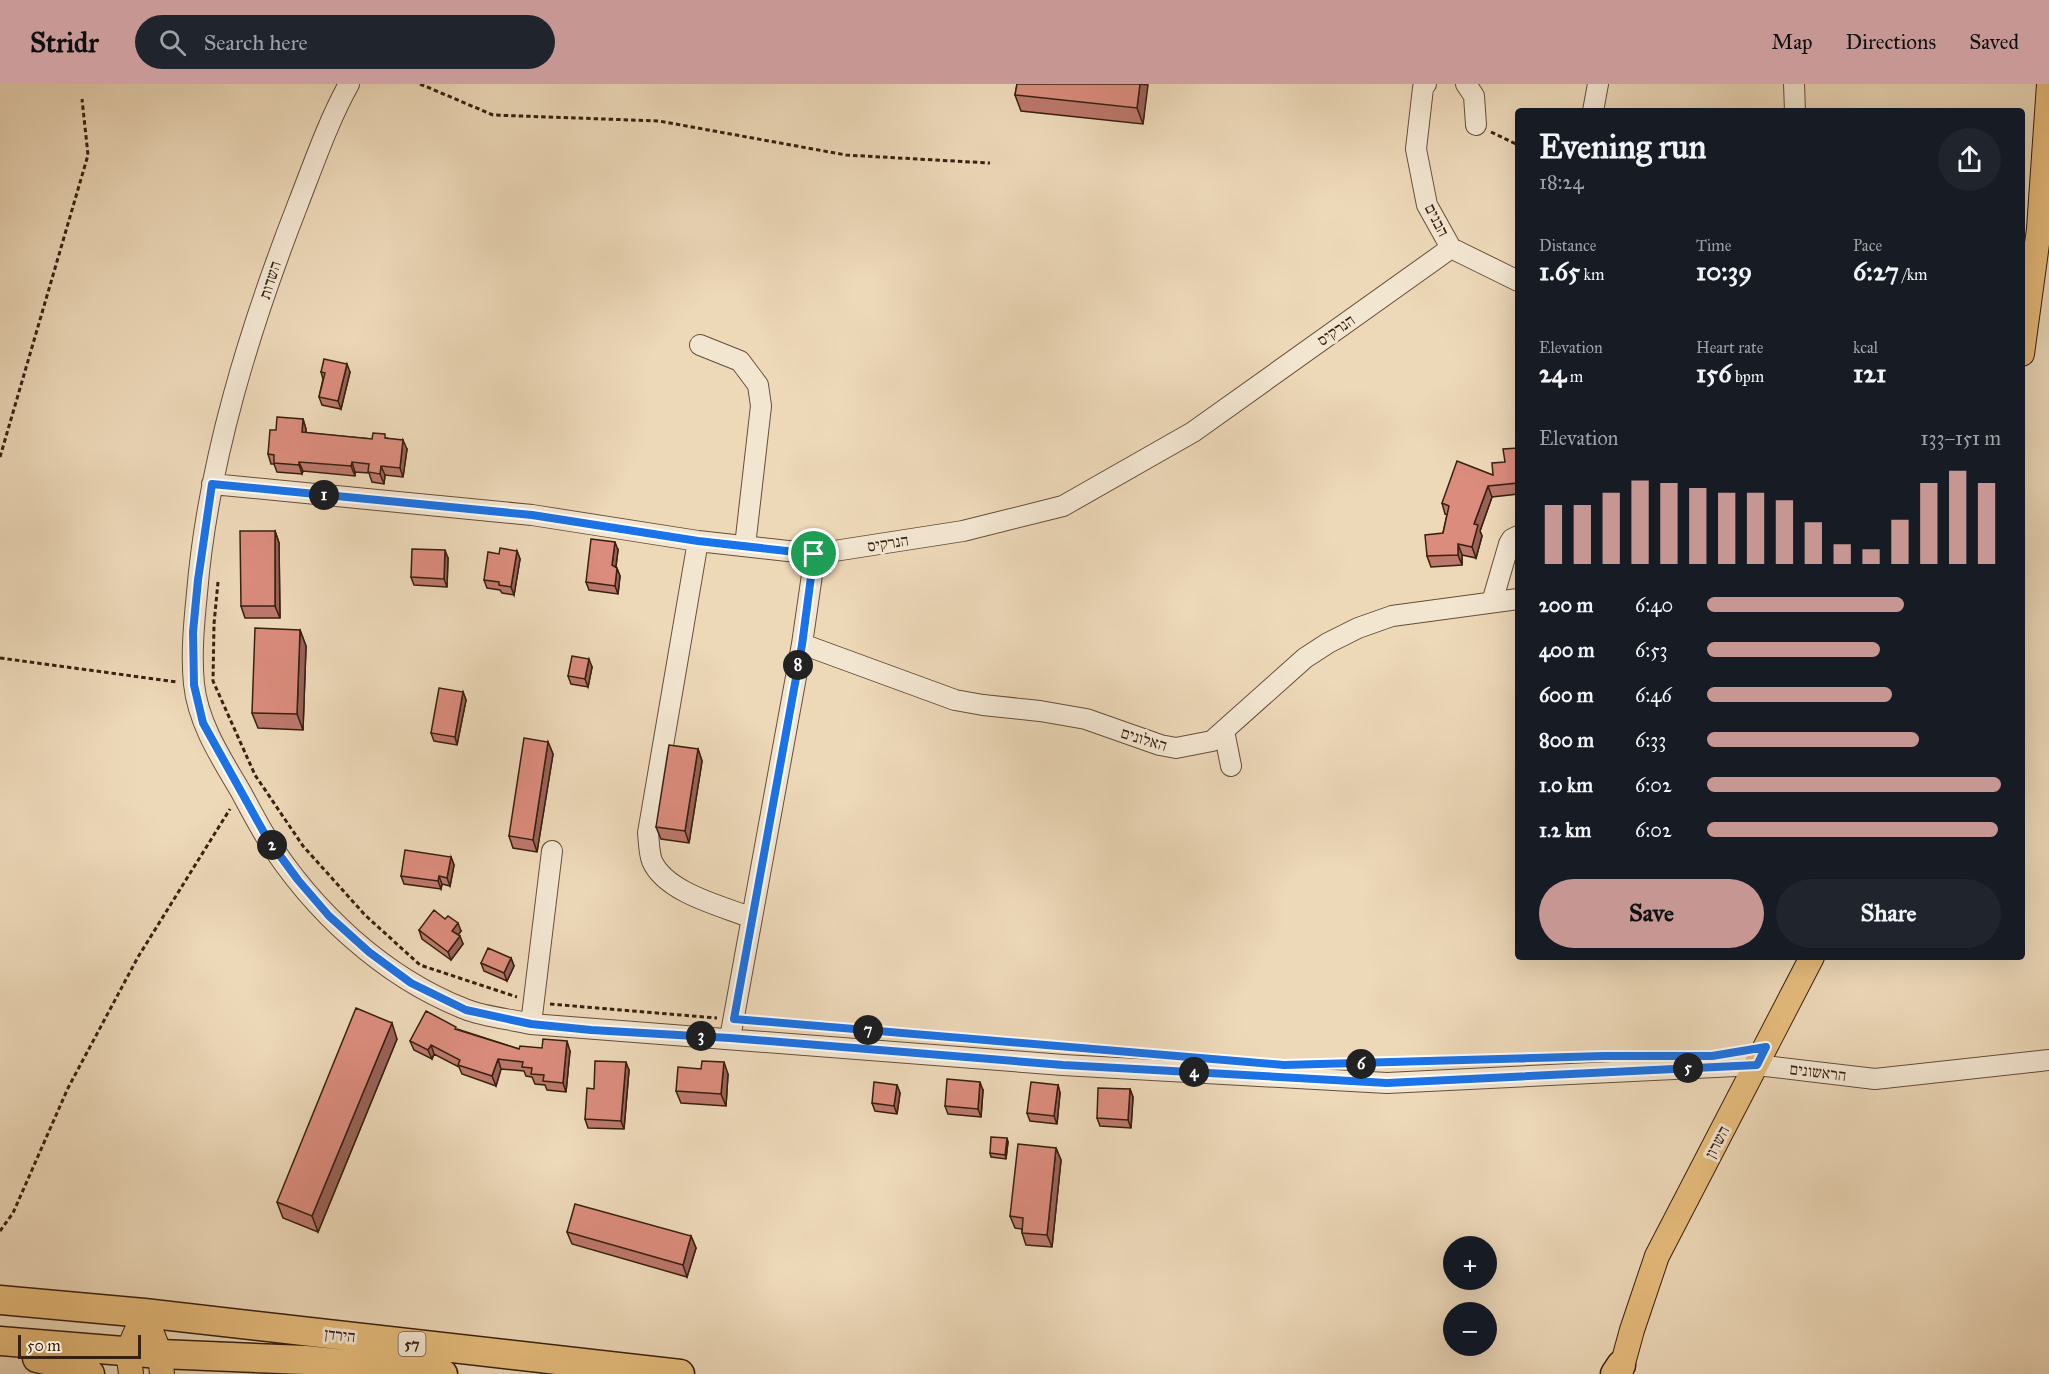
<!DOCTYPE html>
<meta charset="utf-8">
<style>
:root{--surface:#171b24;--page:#20242c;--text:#f1f3f6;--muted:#9ea1a6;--accent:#c59692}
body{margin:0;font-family:"IM FELL Great Primer","Frank Ruhl Libre",serif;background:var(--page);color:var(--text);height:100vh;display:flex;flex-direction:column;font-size:22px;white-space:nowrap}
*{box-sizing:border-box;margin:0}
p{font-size:20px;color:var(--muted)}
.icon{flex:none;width:33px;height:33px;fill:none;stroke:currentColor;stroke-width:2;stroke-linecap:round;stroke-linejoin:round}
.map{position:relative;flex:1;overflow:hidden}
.details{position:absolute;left:1515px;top:24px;width:510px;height:852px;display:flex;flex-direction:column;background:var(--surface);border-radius:6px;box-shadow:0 6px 24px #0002}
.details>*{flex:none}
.fabs{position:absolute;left:1443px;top:1152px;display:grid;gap:12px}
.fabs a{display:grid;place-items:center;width:54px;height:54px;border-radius:50%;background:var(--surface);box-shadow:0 6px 24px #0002;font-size:30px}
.scale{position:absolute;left:18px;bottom:15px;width:123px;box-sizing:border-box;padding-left:6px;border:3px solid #38200f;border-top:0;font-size:16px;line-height:21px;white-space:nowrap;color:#38200f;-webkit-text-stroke:4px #f3e6d1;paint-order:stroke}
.pin{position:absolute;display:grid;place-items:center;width:51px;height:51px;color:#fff;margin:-26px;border:3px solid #fff;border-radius:50%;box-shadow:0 2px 6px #0007}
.km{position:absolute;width:30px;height:30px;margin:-15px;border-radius:50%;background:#222;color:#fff;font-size:16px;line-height:30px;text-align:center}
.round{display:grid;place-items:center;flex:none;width:63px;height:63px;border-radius:32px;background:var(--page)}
.overview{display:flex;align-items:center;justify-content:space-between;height:102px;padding:0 24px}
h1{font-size:33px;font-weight:700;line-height:45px}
.figures{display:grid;grid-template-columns:repeat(3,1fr);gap:9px;height:102px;padding:6px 24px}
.figures div{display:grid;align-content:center}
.figures b{font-size:26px;font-weight:700}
.figures small{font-size:16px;font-weight:400}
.figures p{font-size:16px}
.chart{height:168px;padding:12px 24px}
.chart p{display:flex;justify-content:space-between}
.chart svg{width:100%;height:108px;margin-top:6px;stroke:var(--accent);stroke-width:6}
.action{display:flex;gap:12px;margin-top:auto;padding:12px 24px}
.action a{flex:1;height:69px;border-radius:36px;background:var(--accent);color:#111;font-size:24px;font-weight:700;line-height:69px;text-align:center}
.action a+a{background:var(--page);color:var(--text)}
ul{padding:0 24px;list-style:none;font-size:20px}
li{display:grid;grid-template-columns:96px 72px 1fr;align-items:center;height:45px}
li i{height:15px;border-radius:8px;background:var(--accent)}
header{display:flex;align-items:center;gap:36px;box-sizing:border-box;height:84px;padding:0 30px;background:var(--accent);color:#111}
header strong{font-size:28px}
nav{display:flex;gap:33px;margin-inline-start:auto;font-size:21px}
.search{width:420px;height:54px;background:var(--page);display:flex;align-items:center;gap:15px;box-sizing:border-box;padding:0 21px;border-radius:33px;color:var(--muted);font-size:22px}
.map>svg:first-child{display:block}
</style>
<header>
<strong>Stridr</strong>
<div class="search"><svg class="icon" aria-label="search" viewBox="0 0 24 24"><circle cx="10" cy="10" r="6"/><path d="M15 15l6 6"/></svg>Search here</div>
<nav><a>Map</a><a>Directions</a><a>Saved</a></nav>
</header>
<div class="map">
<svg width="2049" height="1290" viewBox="0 0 2049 1290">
<rect width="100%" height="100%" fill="#edd8b8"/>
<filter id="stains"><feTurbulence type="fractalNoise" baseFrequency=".00333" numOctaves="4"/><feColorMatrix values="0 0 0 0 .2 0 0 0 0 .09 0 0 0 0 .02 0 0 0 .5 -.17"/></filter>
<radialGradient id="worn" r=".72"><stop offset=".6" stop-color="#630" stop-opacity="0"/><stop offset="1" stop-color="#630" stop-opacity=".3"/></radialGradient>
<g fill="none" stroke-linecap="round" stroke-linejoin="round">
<defs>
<path id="minor" d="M349 0C328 38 314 79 298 120 250 243 208 377 197 509 194 539 191 570 194 600 198 639 221 674 241 708 249 723 257 738 266 753 312 826 383 893 465 925 485 933 510 935 531 940L1063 981 1387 999 1757 981 1875 995 2049 976
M1426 0 1423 4 1416 65 1427 121 1451 164 1518 197
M1466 0 1474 12 1476 41
M1794 0 1795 27
M1593 27 1598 0
M700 261 740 277 758 301 761 322 745 462
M212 400 532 431 698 457 815 470 963 447 1063 422 1193 348 1451 164
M698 457 648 749C649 758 649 769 652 777 666 809 722 822 752 834
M1492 518 1509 460 1512 455 1518 452
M802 560 955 616 983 621 1040 627 1086 635 1160 661 1176 664 1212 657 1305 574 1328 559 1358 544 1392 532 1518 515
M1224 647 1231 682
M531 940 552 767
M730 954 802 560 815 470"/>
<path id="major" d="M2022 270 2039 145 2049 0
M144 1229 160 1270 162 1290
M131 1290 128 1267 144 1229
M1620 1290 1632 1246 1657 1172 1812 873"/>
<path id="highway" d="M0 1216 144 1229 680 1290
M0 1257 160 1270 305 1276 443 1290
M37 1274 80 1284 90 1290
M1615 1290 1621 1281"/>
</defs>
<use href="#minor" stroke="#654e39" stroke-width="22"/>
<use href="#major" stroke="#38200f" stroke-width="26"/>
<use href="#highway" stroke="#38200f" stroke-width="31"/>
<path stroke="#38200f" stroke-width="3" stroke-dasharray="4.5 3" stroke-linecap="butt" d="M420 0 493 31 659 37 846 71 990 79
M1491 48 1518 61
M0 373 88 71 82 15
M218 498 214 540 213 597 255 691 303 762 365 831 420 881 517 913
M0 574 177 598
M550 920 717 934
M750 937 884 948
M0 1147 13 1129 68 1004 138 873 230 725"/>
<use href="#minor" stroke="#f3e6d1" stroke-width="20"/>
<use href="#major" stroke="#e6bc7c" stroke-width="24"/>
<use href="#highway" stroke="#e6bc7c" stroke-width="28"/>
</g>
<path fill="#bc786c" stroke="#38200f" stroke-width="1.5" d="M1017 0H1147L1143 40 1021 27 1015 11Z
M321 288H350L341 325 322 321 319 313 323 295Z
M303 335 306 345V349L372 355 387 354 407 365 403 393 385 391 384 400 372 398 369 389 355 388V392L303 387 302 390 277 388 274 380H271L268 370 276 346Z
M1518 364V410L1492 413 1480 447 1482 452 1476 474 1462 471V481L1431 483 1427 472 1443 449 1447 431 1445 430 1442 419 1493 391Z
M275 447 279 459 280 534H245L241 522Z
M618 466 616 483 620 492 618 510 589 506 586 498Z
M517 467 520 475 514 511 502 509 500 506 487 504 484 496Z
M448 474 447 503 414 501 411 493Z
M300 546 306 562 303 646 258 644 252 629Z
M592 583 588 603 571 600 568 592Z
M463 608 466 616 457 661 434 657 431 649Z
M548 658 553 670 537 768 513 764 509 752Z
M698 665 702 677 689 759 661 755 656 743Z
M451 773 454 781 450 802 442 800 441 805 404 800 401 792Z
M419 846 461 847 458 851 463 860 451 876 422 855Z
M511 874 514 882 507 897 484 887 481 879Z
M457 945 519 965 570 967 566 1008 547 1006 545 1001 535 1000 532 993 526 992 524 987 501 985 496 1002 462 990 459 983 434 970 432 975 414 966 410 957Z
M397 955 318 1148 283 1134 277 1118Z
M701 985 728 990 726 1022 681 1019 676 1007Z
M629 986 624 1045 588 1044 585 1035 594 1005Z
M897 1001 900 1009 897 1030 875 1027 872 1019Z
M1058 1001 1060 1009 1057 1040 1030 1037 1027 1029Z
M1130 1005 1133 1013 1131 1044 1100 1042 1097 1034Z
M983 1006 981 1033 948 1030 945 1022Z
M1008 1058 1006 1075 991 1073 990 1069Z
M1056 1064 1061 1076 1052 1163 1026 1161 1022 1149V1145L1015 1144 1010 1132Z
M567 1148 691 1152 696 1164 687 1193 572 1160Z"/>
<path fill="#996258" stroke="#38200f" stroke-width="1.5" d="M1140 0 1148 1 1143 40 1137 24Z
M347 280 350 288 341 325 338 317Z
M303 335 306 345 305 358 302 348Z
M403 356 407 365 403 393 400 384Z
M299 378 303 387 302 390 299 381Z
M352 378 355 388V392L351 382Z
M381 382 385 391 384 400 380 390Z
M1488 402 1492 413 1480 447 1482 452 1476 474 1472 463 1474 440Z
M275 447 279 459 280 534 275 522Z
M615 458 618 466 615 489 612 481Z
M1458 460 1462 471V481L1458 471Z
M445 466 448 474 447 503 444 495Z
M517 467 520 475 514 511 511 503Z
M617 484 620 492 618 510 615 502Z
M300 546 306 562 303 646 297 630Z
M589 575 592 583 588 603 585 595Z
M463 608 466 616 457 661 455 653Z
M548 658 553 670 537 768 533 756Z
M698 665 702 677 689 759 685 747Z
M451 773 454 781 450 802 447 794Z
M439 792 442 800 441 805 438 797Z
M458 839 461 847 455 855 452 847Z
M460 852 463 860 451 876 448 868Z
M511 874 514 882 507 897 504 889Z
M392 939 397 955 318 1148 312 1132Z
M567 957 570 967 566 1008 563 999Z
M431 961 434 970 432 975 428 966Z
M498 975 501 985 496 1002 492 992Z
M626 978 629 986 624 1045 621 1037Z
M724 978 728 990 726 1022 721 1010Z
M980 998 983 1006 981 1033 978 1025Z
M897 1001 900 1009 897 1030 894 1022Z
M1058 1001 1060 1009 1057 1040 1054 1032Z
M1130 1005 1133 1013 1131 1044 1128 1036Z
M1007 1054 1008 1058 1006 1075 1005 1071Z
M1056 1064 1061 1076 1052 1163 1047 1151Z
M691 1152 696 1164 687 1193 683 1181Z"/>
<path fill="#db8c7d" stroke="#38200f" stroke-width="1.5" d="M1017 0H1140L1137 24 1015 11Z
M324 275 347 280 338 317 319 313 325 289 321 288Z
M277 333 303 335 302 348 372 355 373 349 385 350V354L403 356 400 384 381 382 380 390 368 388 369 380 352 378 351 382 299 378V381L274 379V371L268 370 270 346H276Z
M1518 364V399L1488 402 1474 440 1478 441 1472 463 1458 460V471L1427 472 1425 451 1443 449 1449 422 1442 419 1457 377 1493 391 1492 379 1505 378 1503 365Z
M240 447H275V522H241Z
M591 455 615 458 612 481 617 484 615 502 586 498Z
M500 464 517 467 511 503 499 501V498L484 496 488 468 499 470Z
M412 465 445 466 444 495 411 493Z
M255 544 300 546 297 630 252 629Z
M572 572 589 575 585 595 568 592Z
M439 604 463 608 455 653 431 649Z
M524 654 548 658 533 756 509 752Z
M669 661 698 665 685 747 656 743Z
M405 766 451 773 447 794 439 792 438 797 401 792Z
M434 826 445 835 448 832 458 839 452 847 460 852 448 868 419 846Z
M488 864 511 874 504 889 481 879Z
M356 924 392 939 312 1132 277 1118Z
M426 927 456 943 455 945 519 965 520 962 542 964 543 955 567 957 563 999 543 997 544 991 531 990 532 984 522 983 523 978 498 975 492 992 458 981 460 976 431 961 428 966 410 957Z
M595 977 626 978 621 1037 585 1035 587 1004 594 1005Z
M702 977 724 978 721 1010 676 1007 678 983 701 985Z
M947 995 980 998 978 1025 945 1022Z
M874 998 897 1001 894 1022 872 1019Z
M1031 998 1058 1001 1054 1032 1027 1029Z
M1098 1004 1130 1005 1128 1036 1097 1034Z
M991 1053 1007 1054 1005 1071 990 1069Z
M1018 1060 1056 1064 1047 1151 1022 1149 1023 1134 1010 1132Z
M575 1120 691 1152 683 1181 567 1148Z"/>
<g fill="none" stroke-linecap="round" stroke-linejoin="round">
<defs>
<path id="route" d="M212 400 532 431 698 457 814 470 802 561 734 935 1284 981 1604 972H1712L1766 963 1757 981 1387 999 1063 981 730 954 591 946 531 940 466 926 411 899 369 868 329 832 298 796 267 754 203 639 194 601 193 548 198 496Z"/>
</defs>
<use href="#route" stroke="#fff" stroke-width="12"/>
<use href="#route" stroke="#1a73e8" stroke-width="8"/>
</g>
<g text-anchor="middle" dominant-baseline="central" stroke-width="6" stroke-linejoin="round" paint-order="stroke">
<rect fill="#f3e6d1" stroke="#705b49" stroke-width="1.5" x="398.5" y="1248" width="27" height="24" rx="4.5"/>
<g font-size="15" font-weight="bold" fill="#38200f">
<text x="412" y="1260">57</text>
</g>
<g font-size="16" fill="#38200f" stroke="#f3e6d1">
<text transform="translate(1437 136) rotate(63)">הבנים</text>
<text transform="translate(270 196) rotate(-72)">השדות</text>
<text transform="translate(1336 246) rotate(-35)">הנרקיס</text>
<text transform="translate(888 459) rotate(-9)">הנרקיס</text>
<text transform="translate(1144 655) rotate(17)">האלונים</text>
<text transform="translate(1818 988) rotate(7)">הראשונים</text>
<text transform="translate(1717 1058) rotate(-62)">השרון</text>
<text transform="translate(340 1251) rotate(6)">הירדן</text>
</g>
</g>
<rect width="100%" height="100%" filter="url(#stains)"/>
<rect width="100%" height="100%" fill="url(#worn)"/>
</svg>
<div class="fabs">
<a>+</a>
<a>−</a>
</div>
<div class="scale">50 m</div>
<div class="pin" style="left:814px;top:470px;background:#1e9e55"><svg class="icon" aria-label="arrive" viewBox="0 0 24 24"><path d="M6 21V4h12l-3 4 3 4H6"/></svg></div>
<b class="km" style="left:324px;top:411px">1</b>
<b class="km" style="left:272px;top:761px">2</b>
<b class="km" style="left:701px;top:952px">3</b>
<b class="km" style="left:1194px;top:988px">4</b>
<b class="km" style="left:1688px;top:984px">5</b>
<b class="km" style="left:1361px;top:980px">6</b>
<b class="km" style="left:868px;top:946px">7</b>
<b class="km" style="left:798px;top:581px">8</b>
<section class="details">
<div class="overview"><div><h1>Evening run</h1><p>18:24</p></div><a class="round"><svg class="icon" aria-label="share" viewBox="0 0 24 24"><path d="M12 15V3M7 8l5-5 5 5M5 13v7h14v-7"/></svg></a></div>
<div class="figures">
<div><p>Distance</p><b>1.65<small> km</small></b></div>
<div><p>Time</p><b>10:39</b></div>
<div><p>Pace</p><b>6:27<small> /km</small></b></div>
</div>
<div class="figures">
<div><p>Elevation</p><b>24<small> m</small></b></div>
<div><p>Heart rate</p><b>156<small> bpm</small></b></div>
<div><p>kcal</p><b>121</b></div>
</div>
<div class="chart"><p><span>Elevation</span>133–151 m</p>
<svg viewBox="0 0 160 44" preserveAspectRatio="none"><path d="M5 44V20M15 44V20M25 44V15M35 44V10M45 44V11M55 44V13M65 44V15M75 44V15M85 44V18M95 44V27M105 44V36M115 44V38M125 44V26M135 44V11M145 44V6M155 44V11"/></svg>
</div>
<ul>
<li><b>200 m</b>6:40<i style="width:67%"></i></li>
<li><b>400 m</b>6:53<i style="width:59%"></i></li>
<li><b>600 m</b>6:46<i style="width:63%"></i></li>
<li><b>800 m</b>6:33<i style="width:72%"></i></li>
<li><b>1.0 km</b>6:02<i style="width:100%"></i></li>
<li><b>1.2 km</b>6:02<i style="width:99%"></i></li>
</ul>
<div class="action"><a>Save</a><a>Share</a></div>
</section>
</div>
